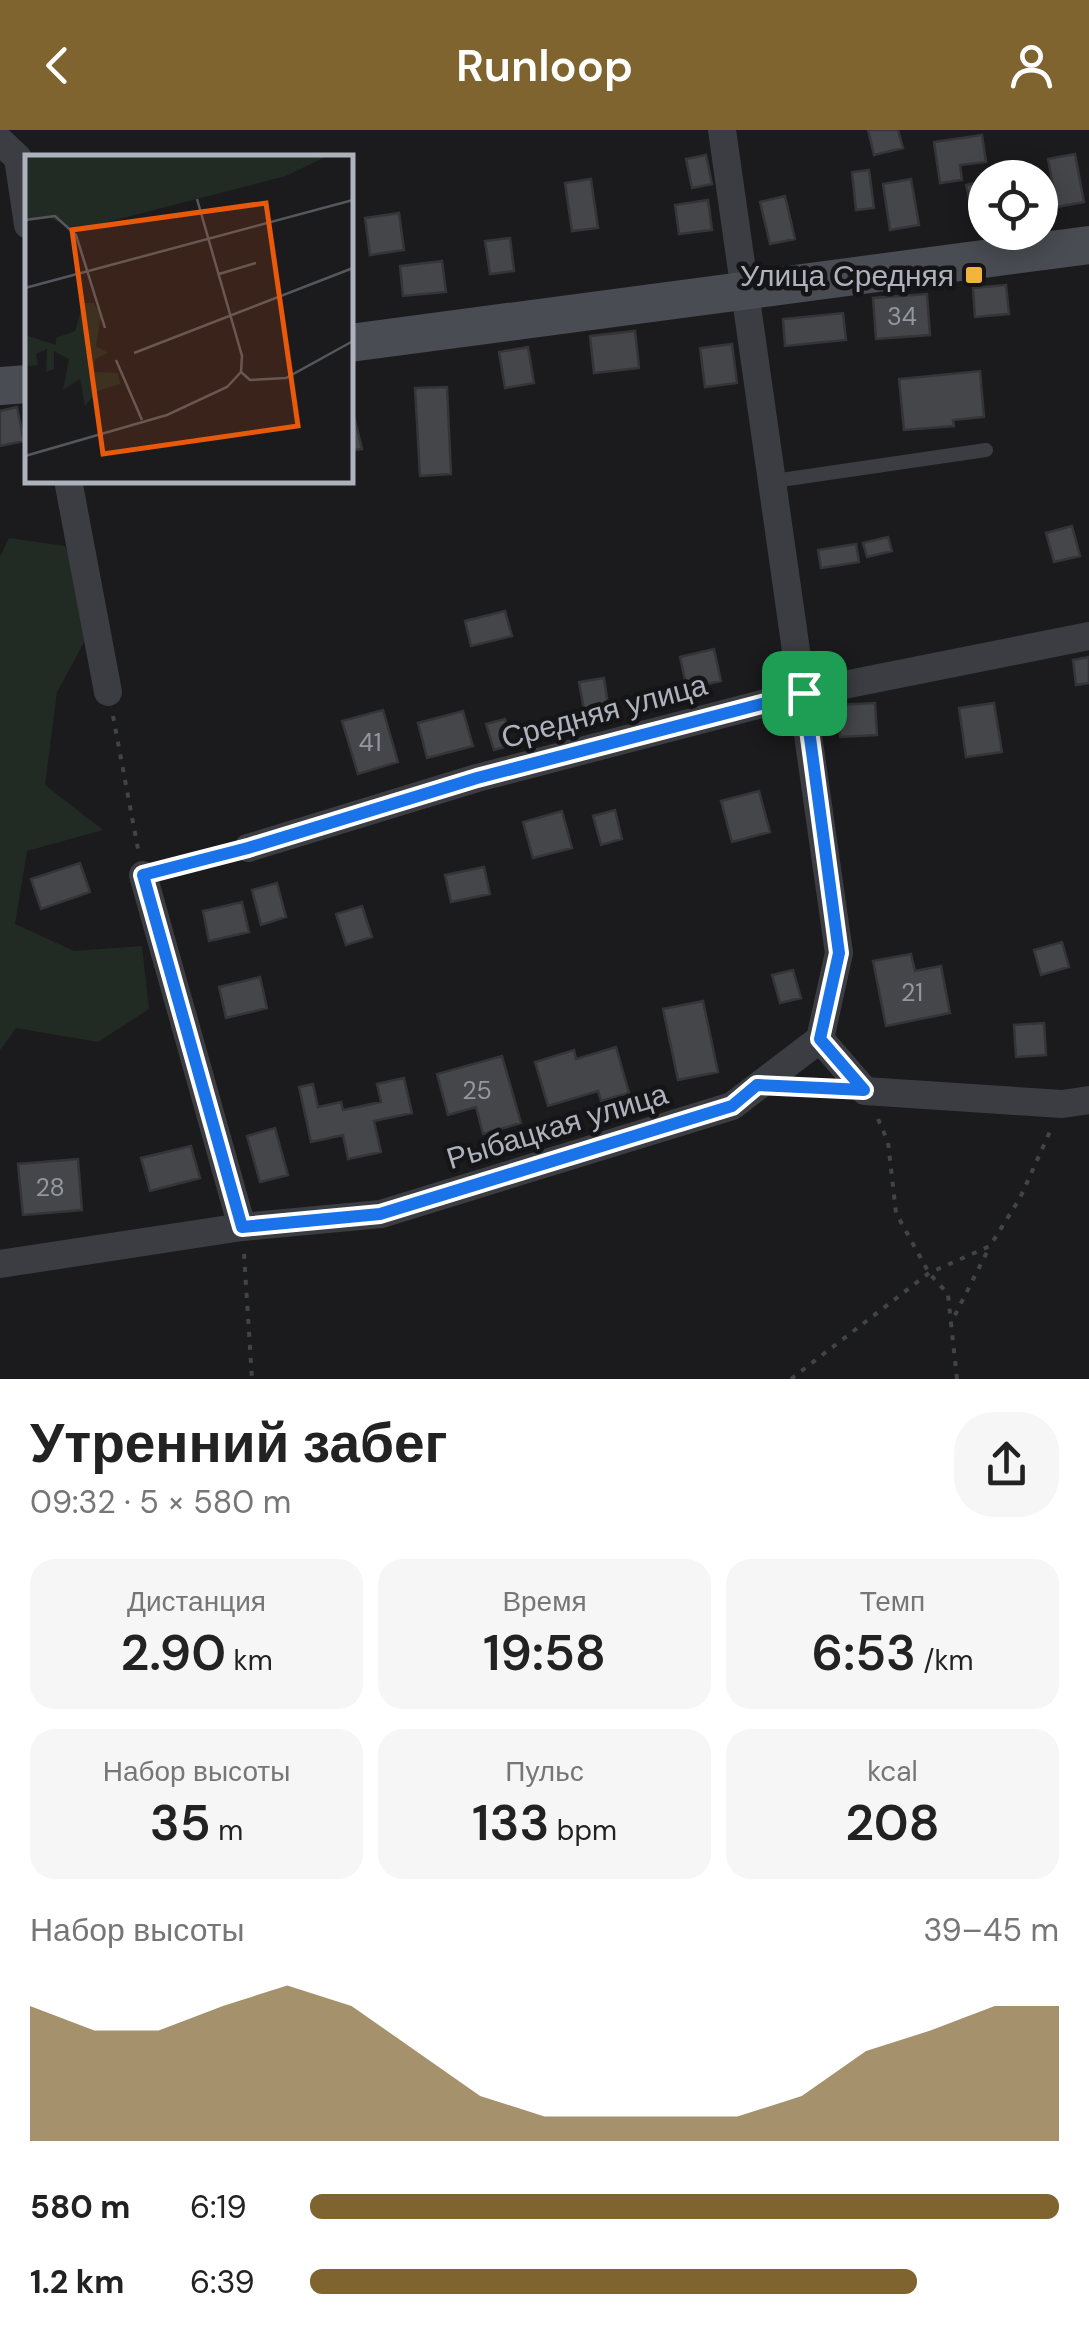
<!DOCTYPE html>
<html lang="ru">
<meta charset="utf-8">
<style>
:root{--surface:#fff;--page:#f6f6f6;--text:#222;--muted:#767676;--accent:#7f642f}
body{margin:0;font-family:"DM Sans",sans-serif;background:var(--page);color:var(--text);height:100vh;display:flex;flex-direction:column;font-size:38px;white-space:nowrap}
*{box-sizing:border-box;margin:0}
p{font-size:32px;color:var(--muted)}
.icon{flex:none;width:55px;height:55px;fill:none;stroke:currentColor;stroke-width:2;stroke-linecap:round;stroke-linejoin:round}
.map{position:relative;height:1249px;overflow:hidden}
.sheet{display:flex;flex-direction:column;background:var(--surface);flex:1}
.sheet>*{flex:none}
.fabs{position:absolute;left:968px;top:30px;display:grid;gap:20px}
.fabs a{display:grid;place-items:center;width:90px;height:90px;border-radius:50%;background:var(--surface);box-shadow:0 5px 25px #0003;font-size:50px}
.pin{position:absolute;display:grid;place-items:center;width:85px;height:85px;color:#fff;margin:-42px;border-radius:20px;box-shadow:0 5px 15px #0006}
.round{display:grid;place-items:center;flex:none;width:105px;height:105px;border-radius:40px;background:var(--page)}
.overview{display:flex;align-items:center;justify-content:space-between;height:170px;padding:0 30px}
h1{font-size:55px;font-weight:600;line-height:75px}
.stats{display:grid;grid-template-columns:repeat(3,1fr);gap:15px;height:170px;padding:10px 30px}
.stats div{display:grid;align-content:center;border-radius:25px;background:var(--page);text-align:center}
.stats b{font-size:50px;font-weight:600}
.stats small{font-size:28px;font-weight:400}
.stats p{font-size:28px}
.chart{height:280px;padding:20px 30px}
.chart p{display:flex;justify-content:space-between}
.chart svg{width:100%;height:180px;margin-top:10px;fill:var(--accent);opacity:.7}
ul{padding:0 30px;list-style:none;font-size:32px}
li{display:grid;grid-template-columns:160px 120px 1fr;align-items:center;height:75px}
li i{height:25px;border-radius:12px;background:var(--accent)}
header{display:flex;justify-content:space-between;align-items:center;height:130px;padding:0 30px;background:var(--accent);color:#fff;font-size:45px;font-weight:600}
.map>svg:first-child{display:block}
</style>
<header><svg class="icon" aria-label="back" viewBox="0 0 24 24"><path d="M15 5l-7 7 7 7"/></svg>Runloop<svg class="icon" aria-label="person" viewBox="0 0 24 24"><circle cx="12" cy="8" r="4"/><path d="M4 21q1-7 8-7t8 7"/></svg></header>
<div class="map">
<svg width="1089" height="1249" viewBox="0 0 1089 1249">
<rect width="100%" height="100%" fill="#1b1b1d"/>
<path fill="#222b23" d="M9 408 65 416 95 492 57 562 45 655 103 700 27 721 15 794 74 821 142 816 149 879 98 912 16 898 0 920V427Z"/>
<path fill="#45464a" stroke="#353539" stroke-width="2.5" d="M868 0H898L903 18 874 25Z
M982 5 986 32 960 35 962 50 940 53 934 12Z
M1075 24 1084 72 1057 77 1048 29Z
M706 25 712 54 692 58 686 29Z
M869 40 874 78 856 80 852 42Z
M591 49 598 98 572 101 565 53Z
M911 49 919 95 890 100 883 54Z
M985 51V91L975 94 966 55Z
M785 66 795 109 770 114 760 72Z
M708 70 712 100 679 104 675 75Z
M399 83 404 120 370 125 365 88Z
M510 108 514 141 490 144 485 111Z
M442 131 446 162 403 166 400 136Z
M1006 155 1009 184 975 187 973 158Z
M927 164 930 205 876 209 873 168Z
M843 183 846 210 785 216 783 189Z
M635 201 639 238 594 243 590 206Z
M732 214 737 253 705 257 700 218Z
M528 217 534 253 505 258 499 222Z
M980 241 984 287 953 290 954 296 904 300 899 249Z
M447 257 451 344 420 346 415 258Z
M350 270 362 319 350 321Z
M17 277 24 311 0 316V281Z
M1072 396 1080 426 1054 432 1046 403Z
M888 407 892 421 867 427 863 413Z
M856 414 859 432 821 438 818 420Z
M505 481 512 506 471 516 465 491Z
M714 519 721 551 687 559 680 527Z
M1089 527V553L1076 555 1073 530Z
M604 548 609 581 585 585 579 552Z
M875 573 877 605 840 607 838 575Z
M994 573 1002 622 966 627 959 578Z
M383 580 398 632 358 644 342 591Z
M463 581 473 616 427 628 418 593Z
M505 589 512 615 494 620 486 594Z
M759 661 770 702 732 712 721 671Z
M615 680 622 709 601 715 593 686Z
M562 681 572 718 533 728 523 692Z
M80 733 90 762 41 779 31 749Z
M484 737 490 764 451 772 445 745Z
M277 753 286 787 261 795 252 760Z
M242 772 249 802 209 811 203 781Z
M362 776 372 807 346 815 336 784Z
M1062 812 1069 837 1041 845 1034 820Z
M911 824 915 841 941 836 950 883 886 896 873 831Z
M793 840 801 868 780 873 772 845Z
M260 847 267 878 226 888 219 857Z
M703 871 718 942 678 950 663 879Z
M1044 893 1046 925 1016 927 1014 895Z
M616 917 629 963 601 971 598 961 548 976 535 932 574 920 576 929Z
M502 926 521 993 483 1004 476 977 448 985 437 944Z
M404 948 412 983 374 991 381 1022 348 1029 343 1005 311 1012 299 957 313 954 318 977 341 972 343 980 381 972 377 954Z
M275 998 288 1045 260 1052 247 1006Z
M191 1016 200 1048 150 1061 141 1028Z
M78 1029 82 1080 23 1085 18 1034Z"/>
<g fill="none" stroke-linecap="round" stroke-linejoin="round">
<path stroke="#414449" stroke-width="4" stroke-dasharray="5 8" stroke-linecap="butt" d="M113 586 138 719
M165 739 224 724
M801 957 827 959
M878 989 888 1012 896 1083 929 1143 948 1164 951 1193
M244 1124 252 1249
M791 1249 929 1143 990 1116 1020 1068 1052 997
M957 1249 951 1193 990 1116"/>
<path stroke="#3b3d42" stroke-width="14" d="M774 351 986 320"/>
<path stroke="#3b3d42" stroke-width="28" d="M722 0 839 823 820 909
M0 11 18 28 28 95
M68 350 108 562
M248 718 477 648 804 563 1089 506
M143 745 242 1097
M820 909 865 961 1062 974 1089 970
M0 1134 242 1097 381 1084 732 976 820 909"/>
<path stroke="#494c52" stroke-width="38" d="M350 213 1089 115
M0 256 28 254"/>
</g>
<g fill="none" stroke-linecap="round" stroke-linejoin="round">
<defs>
<path id="route" d="M804 563 839 823 820 909 864 960 757 955 732 976 380 1084 242 1097 143 745 248 718 477 648Z"/>
</defs>
<use href="#route" stroke="#fff" stroke-width="20"/>
<use href="#route" stroke="#1a73e8" stroke-width="12"/>
</g>
<rect fill="#f1b53e" stroke="#151518" stroke-width="4" x="964" y="135" width="20" height="20" rx="5"/>
<g text-anchor="middle" dominant-baseline="central" stroke-width="9" stroke-linejoin="round" paint-order="stroke">
<g font-size="25" fill="#9397a0">
<text x="902" y="186">34</text>
<text x="370" y="612">41</text>
<text x="912" y="862">21</text>
<text x="477" y="960">25</text>
<text x="50" y="1057">28</text>
</g>
<g font-size="30" fill="#adb2bc" stroke="#151518" text-anchor="end">
<text x="954" y="145">Улица Средняя</text>
</g>
<g font-size="30" fill="#adb2bc" stroke="#151518">
<text transform="translate(604 581) rotate(-15)">Средняя улица</text>
<text transform="translate(557 996) rotate(-17)">Рыбацкая улица</text>
</g>
</g>
<g transform="translate(25 25)">
<rect width="328" height="328" fill="#1b1b1d"/>
<path d="M0 0H304L261 21 51 75 25 63 0 66ZM58 148H69L76 161 71 191 83 198 70 204 69 217 93 218 95 229 72 236 60 251 55 224 38 235 44 204 29 196V214L21 217 22 194 11 199 13 210 3 211 0 197V180L31 190V183L50 176Z" fill="#222b23"/>
<path fill="none" stroke="#55575d" stroke-width="2.5" d="M172 44 217 201 216 217M0 65 30 61 51 80 80 173M194 119 231 108M0 133 328 45M109 198 328 113M91 205 117 265M216 217 225 225 261 223 328 186M0 301 142 260 202 232 216 217"/>
<path fill="#e8590c" fill-opacity="0.15" stroke="#e8590c" stroke-width="5" d="M241 48 273 271 78 299 47 75Z"/>
<rect width="328" height="328" fill="none" stroke="#adb2bc" stroke-width="5"/>
</g>
</svg>
<div class="fabs">
<a><svg class="icon" aria-label="locate" viewBox="0 0 24 24"><circle cx="12" cy="12" r="6"/><path d="M12 2v4M12 18v4M2 12h4M18 12h4"/></svg></a>
</div>
<div class="pin" style="left:804px;top:563px;background:#1e9e55"><svg class="icon" aria-label="arrive" viewBox="0 0 24 24"><path d="M6 21V4h12l-3 4 3 4H6"/></svg></div>
</div>
<section class="sheet">
<div class="overview"><div><h1>Утренний забег</h1><p>09:32 · 5 × 580 m</p></div><a class="round"><svg class="icon" aria-label="share" viewBox="0 0 24 24"><path d="M12 15V3M7 8l5-5 5 5M5 13v7h14v-7"/></svg></a></div>
<div class="stats">
<div><p>Дистанция</p><b>2.90<small> km</small></b></div>
<div><p>Время</p><b>19:58</b></div>
<div><p>Темп</p><b>6:53<small> /km</small></b></div>
</div>
<div class="stats">
<div><p>Набор высоты</p><b>35<small> m</small></b></div>
<div><p>Пульс</p><b>133<small> bpm</small></b></div>
<div><p>kcal</p><b>208</b></div>
</div>
<div class="chart"><p><span>Набор высоты</span>39–45 m</p>
<svg viewBox="0 0 160 44" preserveAspectRatio="none"><path d="M0 44V11L10 17L20 17L30 11L40 6L50 11L60 22L70 33L80 38L90 38L100 38L110 38L120 33L130 22L140 17L150 11L160 11V44z"/></svg>
</div>
<ul>
<li><b>580 m</b>6:19<i style="width:100%"></i></li>
<li><b>1.2 km</b>6:39<i style="width:81%"></i></li>
</ul>
</section>
